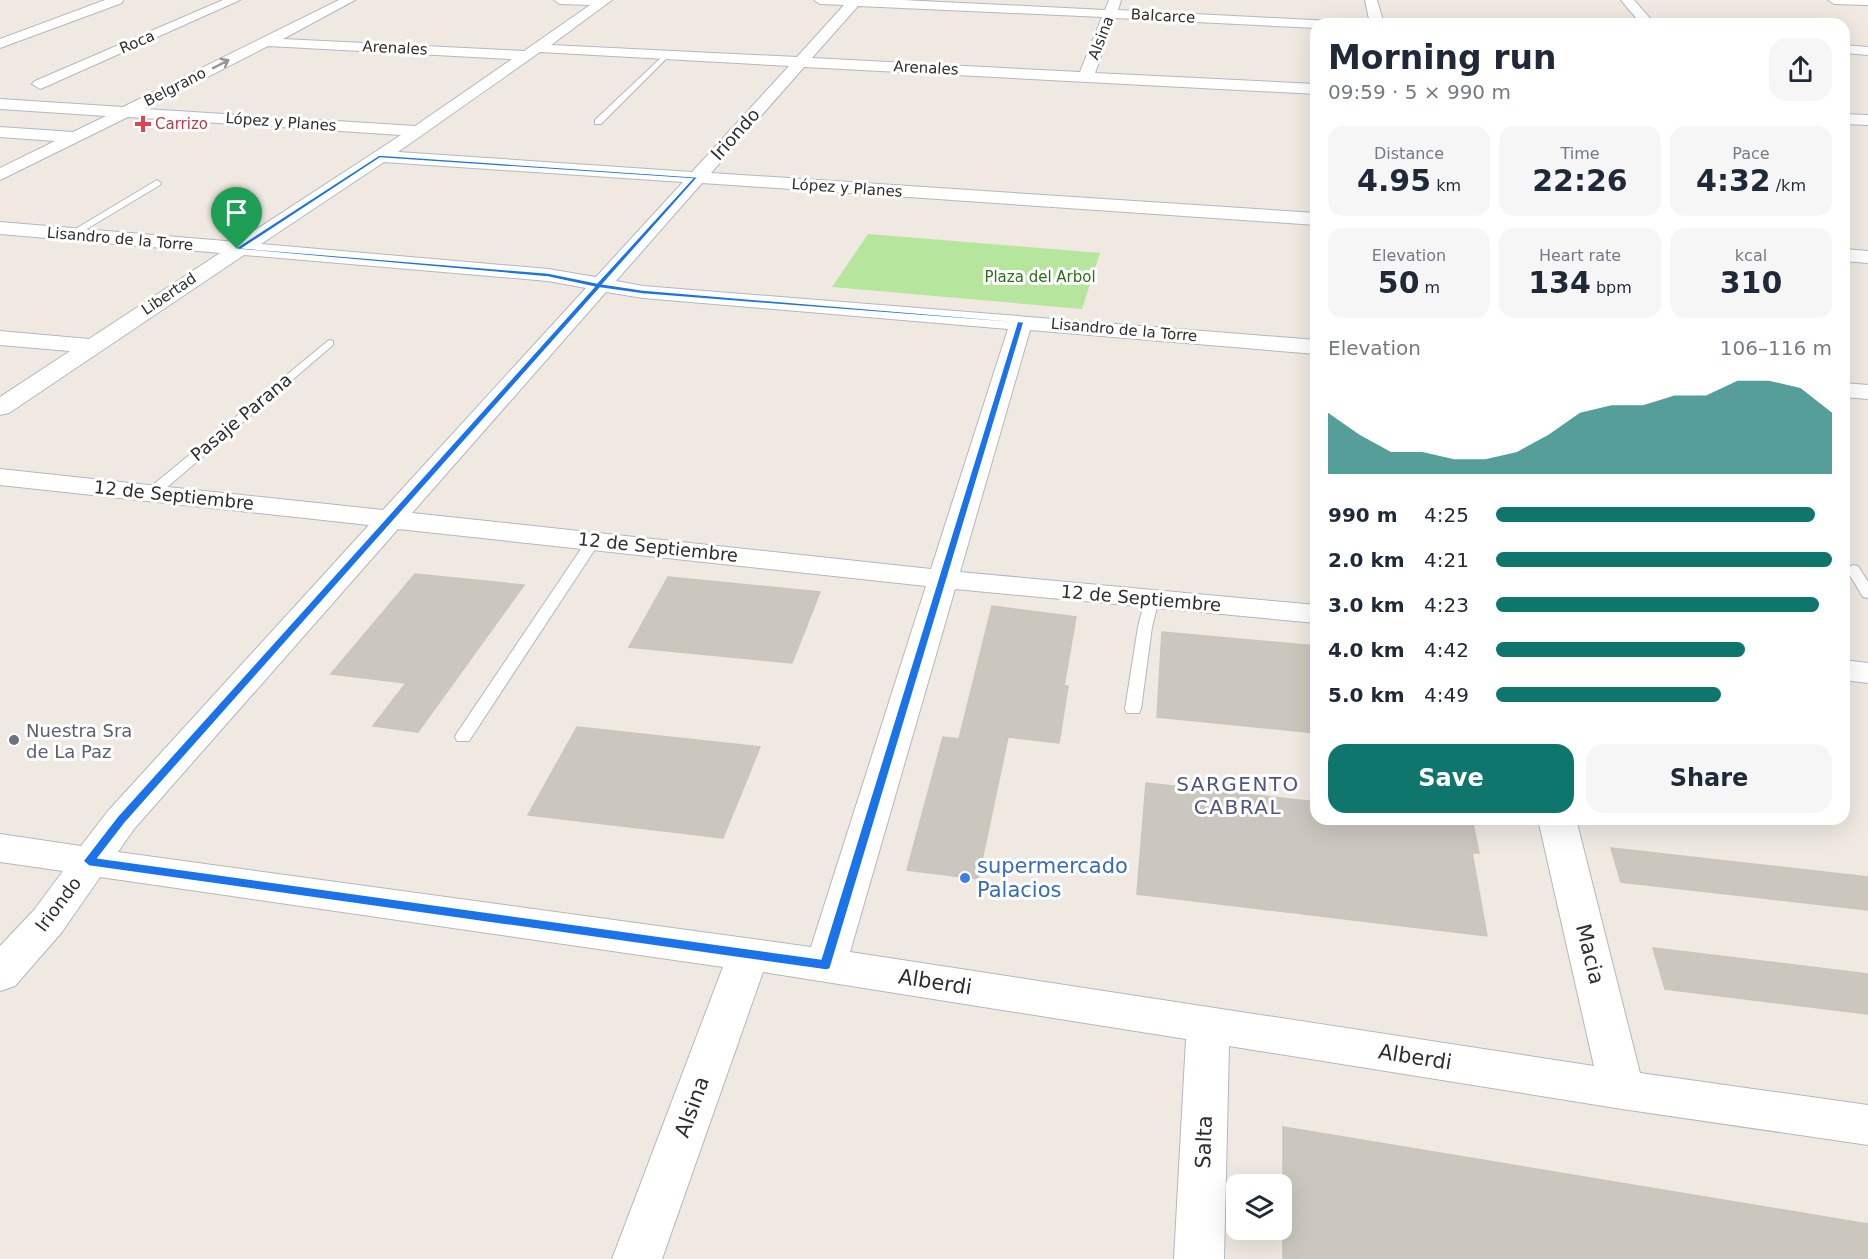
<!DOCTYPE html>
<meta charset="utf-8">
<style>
:root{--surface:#fff;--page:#f6f6f7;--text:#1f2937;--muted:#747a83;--accent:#0f766e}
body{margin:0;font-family:"DejaVu Sans",sans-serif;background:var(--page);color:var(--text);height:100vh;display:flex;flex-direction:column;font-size:22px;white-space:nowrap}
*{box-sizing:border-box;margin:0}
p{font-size:20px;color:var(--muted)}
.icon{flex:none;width:33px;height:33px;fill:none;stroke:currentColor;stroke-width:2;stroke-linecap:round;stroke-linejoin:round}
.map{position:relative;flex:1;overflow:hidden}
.sheet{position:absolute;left:1310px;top:18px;width:540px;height:807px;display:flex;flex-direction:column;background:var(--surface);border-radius:18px;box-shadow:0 6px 24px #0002}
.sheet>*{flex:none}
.tools{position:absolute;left:1226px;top:1174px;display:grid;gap:12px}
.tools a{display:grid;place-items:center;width:66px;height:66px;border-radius:12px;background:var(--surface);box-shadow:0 6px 24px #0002;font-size:30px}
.pin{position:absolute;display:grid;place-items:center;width:51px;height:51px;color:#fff;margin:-62px -26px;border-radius:50% 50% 50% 0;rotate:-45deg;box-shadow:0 0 6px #0007}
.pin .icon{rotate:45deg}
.round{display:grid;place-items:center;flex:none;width:63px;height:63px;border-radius:18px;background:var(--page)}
.summary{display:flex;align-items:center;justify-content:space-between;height:102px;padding:0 18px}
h1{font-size:33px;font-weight:700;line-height:45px}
.stats{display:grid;grid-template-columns:repeat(3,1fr);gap:9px;height:102px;padding:6px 18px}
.stats div{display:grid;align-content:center;border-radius:15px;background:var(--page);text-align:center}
.stats b{font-size:30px;font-weight:700}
.stats small{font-size:16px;font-weight:400}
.stats p{font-size:16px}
.chart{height:168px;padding:12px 18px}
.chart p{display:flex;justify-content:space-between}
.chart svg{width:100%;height:108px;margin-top:6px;fill:var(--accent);opacity:.7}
.action{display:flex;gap:12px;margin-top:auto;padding:12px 18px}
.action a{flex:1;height:69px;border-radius:18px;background:var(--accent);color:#fff;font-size:24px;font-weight:700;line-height:69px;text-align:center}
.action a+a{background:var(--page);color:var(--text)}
ul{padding:0 18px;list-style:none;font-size:20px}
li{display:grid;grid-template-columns:96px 72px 1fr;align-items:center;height:45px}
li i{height:15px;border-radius:8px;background:var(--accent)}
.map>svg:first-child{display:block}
</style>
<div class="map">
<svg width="1868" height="1259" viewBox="0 0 1868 1259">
<rect width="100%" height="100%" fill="#efe9e1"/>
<path fill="#b6e59e" d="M868 234 1100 253 1082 309 832 287Z"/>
<path fill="#cbc7bf" stroke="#cbc5ba" stroke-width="1.5" d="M415 574 524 585 418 732 373 726 406 683 331 674Z
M668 577 820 592 792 663 629 647Z
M992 606 1076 617 1064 686H1068L1059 743 1008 737 978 879 907 870 943 737 959 739Z
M1162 632 1316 646V733L1157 717Z
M577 727 760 747 723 838 528 815Z
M1146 783 1316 802V819H1472L1479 853H1472L1487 936 1137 894Z
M1611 848 1868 877V910L1621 882Z
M1653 948 1868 974V1014L1665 989Z
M1283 1127 1868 1224V1259H1283Z"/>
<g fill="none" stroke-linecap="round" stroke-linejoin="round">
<defs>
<path id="service" d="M665 54 670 55 601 124H595V120Z
M157 180 161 183 160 185 75 236 67 234Z
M329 340 333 341V345L158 495H148L146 492 148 489Z
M594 536 601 540 469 741H457L455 737 457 733 589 537Z
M1853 565 1858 566 1868 582V598L1863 597 1846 569Z
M1152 595 1159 599 1152 627 1141 709 1139 713H1127L1125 709 1138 627 1145 599Z"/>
<path id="minor" d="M105 0H123L122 3 0 48V39Z
M223 0H240L45 87 40 89 32 84 35 81Z
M339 0H355L283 39 524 51 590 5 560 4 554 0H612L551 45 797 57 844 5 820 4 814 0H902L1105 10 1109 0H1121L1118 10 1332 21 1334 24H1316V28L1115 18 1095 73 1316 84V94L804 67 711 173 1316 213V225L702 183 616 281 643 286 1316 340V354L1030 330 960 572 1316 605V623L955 589 850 952 1594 1066 1538 819H1576L1640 1073 1868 1105V1145L1622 1109 1229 1046 1224 1259H1174L1186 1039 763 972 662 1259H612L723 967 100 877 62 932 15 986 0 991V946L34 910 63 871 0 862V834L81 846 108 811 369 525 0 485V469L383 510 586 288 548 281 244 255 9 413 0 415V397L70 351 0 345V331L89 339 220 253 0 234V222L237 242 401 135 128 117 0 180V168L55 141 0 137V127L73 132 106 116 0 109V99L123 107ZM858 6 1102 17 1080 72 812 58ZM268 46 512 59 415 126 145 109ZM540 52 789 66 692 172 398 152ZM384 162 683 182 596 277 548 269 261 244ZM606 292 643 298 1008 329 931 569 412 513ZM398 529 926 586 811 947 118 852 134 829Z
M1365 0H1377L1384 24H1370Z
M1621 0H1634L1655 24H1641Z
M1828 0H1868V5L1834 4Z
M1844 45 1868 47V55L1844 53Z
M1844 114 1868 115V125L1844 124Z
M1844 249 1868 251V263L1844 261Z
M1844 383 1868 385V399L1844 397Z
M1844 660 1868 663V683L1844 680Z"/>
</defs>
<use href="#service" stroke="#b4b7c1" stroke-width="2"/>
<use href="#minor" stroke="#b4b7c1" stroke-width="2"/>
<use href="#service" fill="#fff" fill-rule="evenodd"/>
<use href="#minor" fill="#fff" fill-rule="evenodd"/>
</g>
<defs><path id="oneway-shaft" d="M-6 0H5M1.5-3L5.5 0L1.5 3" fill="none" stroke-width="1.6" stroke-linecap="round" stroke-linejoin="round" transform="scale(1.5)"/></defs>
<use stroke="#969696" href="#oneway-shaft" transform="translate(221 64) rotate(-27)"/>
<path fill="#1a73e8" stroke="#fff" stroke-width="1.5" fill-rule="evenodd" d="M379 155 698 177 603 284 643 290 1024 322 830 969 826 970 89 866 83 861 117 817 594 287 548 277 234 249ZM380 158 692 179 597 283 548 273 243 248ZM600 288 643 294 1017 323 821 959 98 858 125 823Z"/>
<path fill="#e0444e" stroke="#fff" stroke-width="2" d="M140 115h6v6h6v6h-6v6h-6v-6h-6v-6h6z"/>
<circle fill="#6b7280" stroke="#fff" stroke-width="2" cx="14" cy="740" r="6"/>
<circle fill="#3f7fe0" stroke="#fff" stroke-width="2" cx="965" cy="878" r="6"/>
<g text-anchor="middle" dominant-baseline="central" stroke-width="6" stroke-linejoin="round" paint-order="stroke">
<g font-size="15" fill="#2e2e2e" stroke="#fff">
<text transform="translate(1163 16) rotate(3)">Balcarce</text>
<text transform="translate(1101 38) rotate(-69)">Alsina</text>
<text transform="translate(137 42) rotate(-23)">Roca</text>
<text transform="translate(395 48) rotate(3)">Arenales</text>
<text transform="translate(926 68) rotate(3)">Arenales</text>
<text transform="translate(175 87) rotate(-27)">Belgrano</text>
<text transform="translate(281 122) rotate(4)">López y Planes</text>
<text transform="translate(847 188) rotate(4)">López y Planes</text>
<text transform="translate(120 239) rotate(5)">Lisandro de la Torre</text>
<text transform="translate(169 294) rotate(-34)">Libertad</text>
<text transform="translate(1124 330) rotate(5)">Lisandro de la Torre</text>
</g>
<g font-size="15" fill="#be3a42" stroke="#fff" text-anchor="start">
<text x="155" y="124">Carrizo</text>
</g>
<g font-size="15" fill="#2c6e1b" stroke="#fff">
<text x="1040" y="277">Plaza del Arbol</text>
</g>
<g font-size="18" fill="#2e2e2e" stroke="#fff">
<text transform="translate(735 134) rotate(-48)">Iriondo</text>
<text transform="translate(241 417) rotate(-40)">Pasaje Parana</text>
<text transform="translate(174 495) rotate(6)">12 de Septiembre</text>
<text transform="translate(658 547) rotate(6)">12 de Septiembre</text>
<text transform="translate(1141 598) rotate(5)">12 de Septiembre</text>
<text transform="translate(58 904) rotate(-53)">Iriondo</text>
</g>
<g font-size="18" fill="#5b616d" stroke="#fff" text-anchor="start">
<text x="26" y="730">Nuestra Sra<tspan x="26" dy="21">de La Paz</tspan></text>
</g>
<g font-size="20" letter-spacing="1.5" fill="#4d5680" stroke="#fff">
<text x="1238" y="784">SARGENTO<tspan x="1238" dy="23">CABRAL</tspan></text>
</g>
<g font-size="21" fill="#366cbe" stroke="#fff" text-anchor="start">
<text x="977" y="866">supermercado<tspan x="977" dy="24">Palacios</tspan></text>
</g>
<g font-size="21" fill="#2e2e2e" stroke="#fff">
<text transform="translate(1590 954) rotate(76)">Macia</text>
<text transform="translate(935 982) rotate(9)">Alberdi</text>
<text transform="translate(1415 1057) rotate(9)">Alberdi</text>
<text transform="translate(692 1107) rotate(-70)">Alsina</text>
<text transform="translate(1204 1142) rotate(-88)">Salta</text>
</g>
</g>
</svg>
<div class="tools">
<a><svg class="icon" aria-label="layers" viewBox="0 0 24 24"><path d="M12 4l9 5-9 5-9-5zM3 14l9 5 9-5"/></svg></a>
</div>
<div class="pin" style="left:237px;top:249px;background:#1e9e55"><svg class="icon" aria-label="arrive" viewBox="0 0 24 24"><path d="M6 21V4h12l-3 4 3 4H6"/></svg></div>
<section class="sheet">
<div class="summary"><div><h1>Morning run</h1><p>09:59 · 5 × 990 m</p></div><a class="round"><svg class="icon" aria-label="share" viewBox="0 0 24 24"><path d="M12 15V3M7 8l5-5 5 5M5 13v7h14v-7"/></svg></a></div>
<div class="stats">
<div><p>Distance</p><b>4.95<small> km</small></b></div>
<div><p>Time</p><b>22:26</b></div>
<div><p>Pace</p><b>4:32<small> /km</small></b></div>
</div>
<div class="stats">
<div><p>Elevation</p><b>50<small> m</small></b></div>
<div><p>Heart rate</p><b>134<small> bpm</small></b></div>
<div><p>kcal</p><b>310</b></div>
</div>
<div class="chart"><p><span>Elevation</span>106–116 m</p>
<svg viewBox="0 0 160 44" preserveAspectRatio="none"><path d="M0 44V19L10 28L20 35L30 35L40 38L50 38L60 35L70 28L80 19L90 16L100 16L110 12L120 12L130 6L140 6L150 9L160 19V44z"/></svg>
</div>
<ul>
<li><b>990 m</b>4:25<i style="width:95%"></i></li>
<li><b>2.0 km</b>4:21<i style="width:100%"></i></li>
<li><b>3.0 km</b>4:23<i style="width:96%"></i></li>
<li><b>4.0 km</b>4:42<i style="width:74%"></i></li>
<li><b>5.0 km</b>4:49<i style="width:67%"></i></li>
</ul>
<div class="action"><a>Save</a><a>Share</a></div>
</section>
</div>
